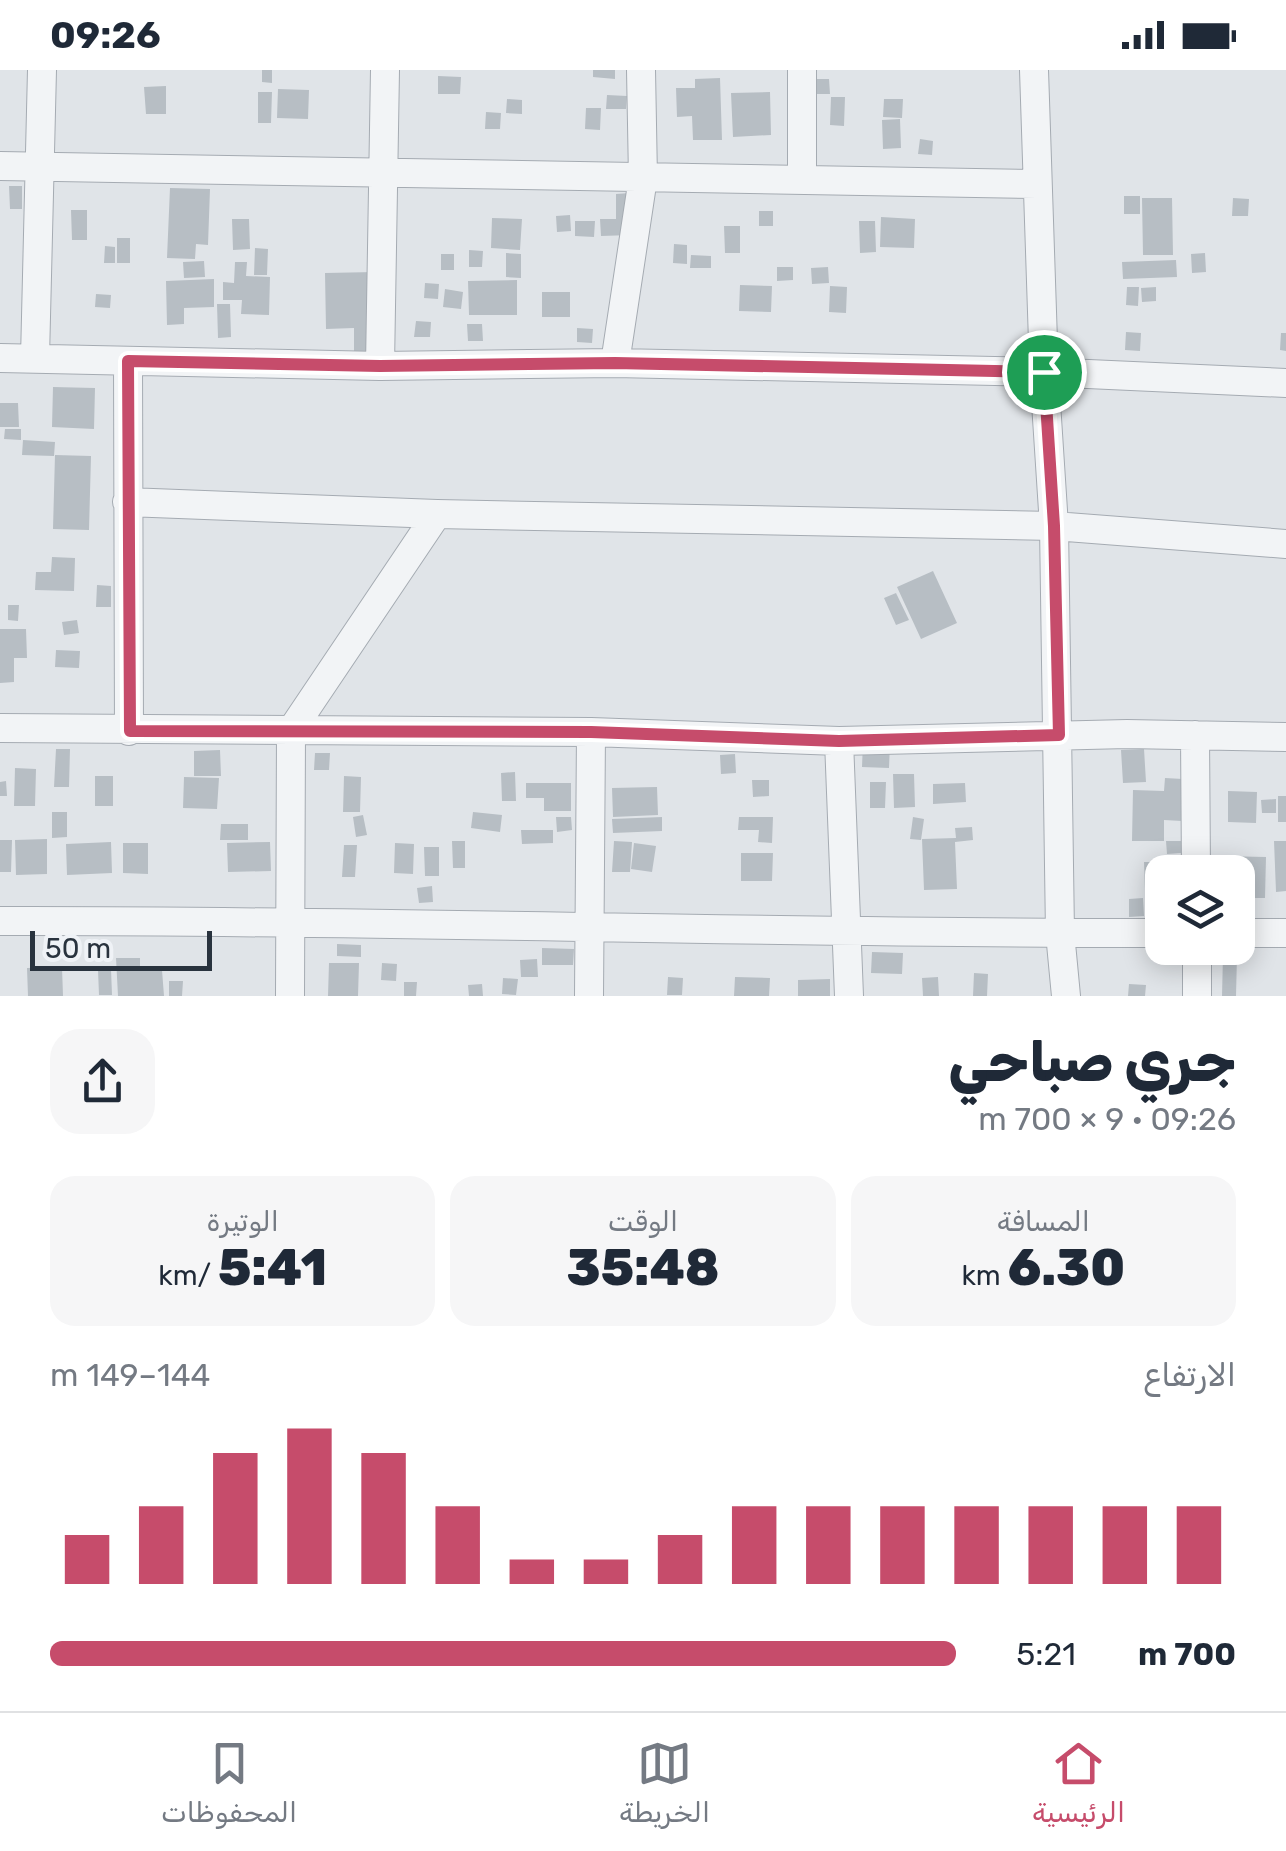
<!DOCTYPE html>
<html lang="ar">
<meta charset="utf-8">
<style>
:root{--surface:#fff;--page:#f6f6f7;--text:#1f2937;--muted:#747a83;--line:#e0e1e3;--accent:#c64c6b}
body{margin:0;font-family:Rubik,Vazirmatn,sans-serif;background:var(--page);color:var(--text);direction:rtl;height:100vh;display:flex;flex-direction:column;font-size:38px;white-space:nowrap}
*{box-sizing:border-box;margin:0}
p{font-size:32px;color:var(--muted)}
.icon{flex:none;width:55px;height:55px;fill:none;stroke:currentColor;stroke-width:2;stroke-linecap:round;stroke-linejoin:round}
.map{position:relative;height:926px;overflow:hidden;direction:ltr}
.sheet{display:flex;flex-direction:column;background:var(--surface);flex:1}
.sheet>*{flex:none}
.fabs{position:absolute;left:1145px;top:785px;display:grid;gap:20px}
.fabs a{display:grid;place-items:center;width:110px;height:110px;border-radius:20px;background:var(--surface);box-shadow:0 5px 25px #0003;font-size:50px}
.scale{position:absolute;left:30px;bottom:25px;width:182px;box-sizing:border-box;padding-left:10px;border:5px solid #29333e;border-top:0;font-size:28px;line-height:35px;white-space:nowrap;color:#29333e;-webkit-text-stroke:8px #eff2f6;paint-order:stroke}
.pin{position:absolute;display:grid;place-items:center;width:85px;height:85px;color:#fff;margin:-42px;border:5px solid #fff;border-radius:50%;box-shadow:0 2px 10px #0007}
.round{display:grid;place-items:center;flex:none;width:105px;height:105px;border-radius:30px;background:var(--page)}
.headline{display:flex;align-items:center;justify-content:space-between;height:170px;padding:0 50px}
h1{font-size:55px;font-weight:800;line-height:75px}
.stats{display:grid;grid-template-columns:repeat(3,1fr);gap:15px;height:170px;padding:10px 50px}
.stats div{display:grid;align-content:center;border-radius:25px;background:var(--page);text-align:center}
.stats b{font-size:50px;font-weight:800}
.stats small{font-size:28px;font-weight:400}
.stats p{font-size:28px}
.chart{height:280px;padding:20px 50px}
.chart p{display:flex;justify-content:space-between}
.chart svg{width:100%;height:180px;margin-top:10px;stroke:var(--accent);stroke-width:6}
ul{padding:0 50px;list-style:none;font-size:32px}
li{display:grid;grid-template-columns:160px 120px 1fr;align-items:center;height:75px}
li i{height:25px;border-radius:12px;background:var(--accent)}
.status{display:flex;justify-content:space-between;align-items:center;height:70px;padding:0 50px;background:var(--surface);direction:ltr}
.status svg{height:28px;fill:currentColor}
.tab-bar{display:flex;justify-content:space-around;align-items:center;height:140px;border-top:2px solid var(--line);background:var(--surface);font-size:28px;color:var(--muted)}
.tab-bar a{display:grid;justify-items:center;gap:5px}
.tab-bar .selected{color:var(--accent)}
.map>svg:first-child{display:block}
</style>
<div class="status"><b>09:26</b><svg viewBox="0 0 49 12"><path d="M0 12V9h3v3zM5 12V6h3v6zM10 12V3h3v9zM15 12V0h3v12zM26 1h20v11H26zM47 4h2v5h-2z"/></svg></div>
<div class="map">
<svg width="1286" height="926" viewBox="0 0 1286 926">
<rect width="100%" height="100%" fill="#e0e4e8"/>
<path fill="#b7bec4" d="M262 0H272V13L262 12Z
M593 0H615V9L593 7Z
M438 6 461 7 460 24H438Z
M720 8 722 70H693L692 46 677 47 676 18H695V9Z
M816 9H829L830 24H816Z
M166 16V44H146L144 17Z
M278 19 309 20 308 49 277 48Z
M258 22H272L271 53H258Z
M770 22 771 65 733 67 731 23Z
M607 25 627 26 626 39H606Z
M831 27H845L844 56 830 55Z
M507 29 522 30V44L506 43Z
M884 29H903L902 48 883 47Z
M586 38H601L600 60 585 59Z
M486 42 501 43 500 59H485Z
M900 49 901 78 883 79 882 50Z
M920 69 933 71 932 85 918 84Z
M9 116H22V139H10Z
M170 118 210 119 208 175 196 174 195 189 167 188Z
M630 123 631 165 601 166 600 149H616V124Z
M1124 126H1140V144H1124Z
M1142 128H1172L1173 185H1143Z
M1233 128 1249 129 1248 146H1232Z
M71 140H87V170H72Z
M759 141H773V156H759Z
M570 145 571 161 557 162 556 146Z
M881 147 915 149 914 178 880 177Z
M492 148 522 149 520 180 491 178Z
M232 149H249L250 179 233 180Z
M575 151H595L594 167 575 166Z
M859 151H875L876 182 860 183Z
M724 156H740V183H725Z
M117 168H130V193H117Z
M674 174 687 175V194L673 193Z
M105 176 115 177V193H104Z
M255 178 268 179 267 205H254Z
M469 180 483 181 482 197H469Z
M506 183 521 184V208L506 207Z
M1205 183 1206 202 1192 203 1191 184Z
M441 184H454V200H441Z
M691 185 711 186V198H690Z
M1176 190 1177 207 1123 209 1122 192Z
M204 191 205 207 184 208 183 192Z
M235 192H247L246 206 270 207 269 245 241 244 242 230H223V212L234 213Z
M777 197H793V210L777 211Z
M828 197 829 213 812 214 811 198Z
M375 202 377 284H354V258L326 259 325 203Z
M214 209V237L184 238V254L167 255 166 211Z
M517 210V245H469L468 211Z
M425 213 439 214 438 229 424 228Z
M740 215 772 216 771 242 739 241Z
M830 216 847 217 846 243 829 242Z
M1127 217H1139L1138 236 1126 235Z
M1156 217V231L1142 232 1141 218Z
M445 219 463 222 461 239 443 237Z
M542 222H570V247H542Z
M96 224 111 225 110 238 95 237Z
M217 234H230L231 267 218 268Z
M416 251 431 252 430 267H414Z
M467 254H482L483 271H468Z
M577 258 593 259 592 273 577 272Z
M1126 262 1141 263 1140 281 1125 280Z
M1281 263H1286V281L1280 280Z
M53 317 95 318 94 359 52 357Z
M0 333H18L19 357H0Z
M5 359H21V370L4 369Z
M23 370 55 372 54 386 22 385Z
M55 385 91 386 89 460 53 459Z
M52 487 75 488 74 521 35 520 36 502H51Z
M933 501 957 553 921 569 897 517Z
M97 515 111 516V537H96Z
M896 523 909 550 896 555 884 528Z
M8 535H19L18 551 8 550Z
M77 550 79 563 64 565 62 552Z
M0 559H26L27 588H14V612L0 613Z
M56 580 80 581 79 598 55 597Z
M863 672 890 673 889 698 862 697Z
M56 679H70L69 717H54Z
M1144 679 1146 712 1123 713 1121 680Z
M220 680 221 706H194V681Z
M315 683H330L329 700H314Z
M735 684 736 703 721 704 720 685Z
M15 698 36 699 35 736H14Z
M515 702 516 731H502L501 703Z
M893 704H914L915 737 894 738Z
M95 706H113V736H95Z
M344 706 361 707 360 742H343Z
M184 707 219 708 217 739 183 738Z
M1165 708 1183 709 1182 751 1164 750V771H1132L1133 720 1164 721Z
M752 710H769V726L753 727Z
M6 711 7 726H0V712Z
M870 712H886L885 738H870Z
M526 713H571V741H544V728H526Z
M965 713 966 732 933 734V714Z
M657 717 658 745 613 747 612 718Z
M1228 721 1257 722 1256 753 1228 752Z
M1278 726H1286V752H1278Z
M1276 729V743H1262L1261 730Z
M52 742H67V767L52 768Z
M473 742 502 745 500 762 471 758Z
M363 745 367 765 356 767 353 747Z
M556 747H571L572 760 557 762Z
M662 747V761L613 763 612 749Z
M739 747H773L772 773 758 772 759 760H738Z
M913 747 924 749 921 770 910 769Z
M221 754H248V770H220Z
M972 757 973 770 955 772 957 819 924 820 922 769 956 768 955 758Z
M521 760H553V773L522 774Z
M47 769V804L16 805 15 770Z
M0 770H12L11 802H0Z
M452 771H465V798H453Z
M614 771 632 772 630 802H612Z
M1166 771H1181V783L1167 784Z
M1274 771H1286V821L1276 822Z
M111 772 112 803 67 805 66 774Z
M270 772 271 801 228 802 227 773Z
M123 773H148V804L123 803Z
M395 773 414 774 413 804 394 803Z
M634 773 656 776 652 802 631 799Z
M344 775H357L355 807H342Z
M424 777H439V806H425Z
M741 783H773L772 811H741Z
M1220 786 1266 787 1265 828H1252V818L1238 817V802H1220Z
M1144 792H1160L1161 820H1145Z
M432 816 433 832 419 833 417 818Z
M1143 828 1144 846 1129 847V829Z
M337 874 361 875V887L337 886Z
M542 878 574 879 573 895H542Z
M872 882 903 883 902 904 871 903Z
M1223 885 1237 886 1236 926H1222Z
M116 888H140V901L162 900 164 926H118Z
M537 889 538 907H521L520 890Z
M329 893H359L358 926H328Z
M382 893 397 894 396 911 381 910Z
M62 897 63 926H28L27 898Z
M111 899 112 925H99L98 900Z
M974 903 988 904 987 926H973Z
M668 907 683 908 682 925H667Z
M735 907 770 908 769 926H734Z
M938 907 939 926H923L922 908Z
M503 908 518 909 516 925 502 924Z
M830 909V926H798V910Z
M169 911H183L182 926H169Z
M404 912H417L416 926H404Z
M482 914 483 926H469L468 915Z
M1129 914 1146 915 1145 926H1128Z"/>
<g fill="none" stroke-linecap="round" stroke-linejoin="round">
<defs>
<path id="minor" d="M802 0V108
M1034 0 1044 302 1054 456 1060 863 1066 926
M0 96 1037 114
M0 288 380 296 615 293 1044 302 1286 313
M35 288 42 0
M128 291 129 661
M615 293 643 108 641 0
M380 296 385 0
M127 432 437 444 1054 456 1286 474
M0 658 591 662 839 671 1127 664 1286 667
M1195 665 1196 802
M839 671 849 926
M0 851C388 850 775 864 1162 863
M1238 863H1286
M290 926 291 661 437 444
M589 926 591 662
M1197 926V878"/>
</defs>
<use href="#minor" stroke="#a5abb2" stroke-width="30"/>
<use href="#minor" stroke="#f2f4f6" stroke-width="28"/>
</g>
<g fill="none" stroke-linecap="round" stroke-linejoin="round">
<defs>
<path id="route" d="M128 291 380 296 615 293 1044 302 1054 456 1059 665 839 671 591 662 130 661Z"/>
</defs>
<use href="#route" stroke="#fff" stroke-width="20"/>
<use href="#route" stroke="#c64c6b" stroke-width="12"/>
</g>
</svg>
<div class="fabs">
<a><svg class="icon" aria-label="layers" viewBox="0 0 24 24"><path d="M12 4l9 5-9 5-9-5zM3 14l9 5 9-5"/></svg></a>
</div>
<div class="scale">50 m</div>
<div class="pin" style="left:1044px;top:302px;background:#1e9e55"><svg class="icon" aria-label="arrive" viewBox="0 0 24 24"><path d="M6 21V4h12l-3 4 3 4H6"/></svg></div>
</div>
<section class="sheet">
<div class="headline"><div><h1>جري صباحي</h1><p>09:26 · 9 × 700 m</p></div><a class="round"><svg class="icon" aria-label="share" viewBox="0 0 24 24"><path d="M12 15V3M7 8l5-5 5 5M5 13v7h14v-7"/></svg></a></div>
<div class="stats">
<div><p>المسافة</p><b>6.30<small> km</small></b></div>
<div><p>الوقت</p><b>35:48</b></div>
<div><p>الوتيرة</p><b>5:41<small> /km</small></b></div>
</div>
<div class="chart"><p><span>الارتفاع</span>144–149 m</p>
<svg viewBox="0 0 160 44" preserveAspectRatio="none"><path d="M5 44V32M15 44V25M25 44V12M35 44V6M45 44V12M55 44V25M65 44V38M75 44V38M85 44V32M95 44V25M105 44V25M115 44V25M125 44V25M135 44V25M145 44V25M155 44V25"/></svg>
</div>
<ul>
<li><b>700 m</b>5:21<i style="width:100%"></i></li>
</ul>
</section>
<nav class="tab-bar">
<a class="selected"><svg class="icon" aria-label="home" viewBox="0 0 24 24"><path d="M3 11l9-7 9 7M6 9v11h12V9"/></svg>الرئيسية</a>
<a><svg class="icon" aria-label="map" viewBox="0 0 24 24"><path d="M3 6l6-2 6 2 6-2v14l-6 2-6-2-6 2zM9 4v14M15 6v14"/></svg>الخريطة</a>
<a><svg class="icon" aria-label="saved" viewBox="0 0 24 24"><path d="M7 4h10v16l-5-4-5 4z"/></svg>المحفوظات</a>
</nav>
